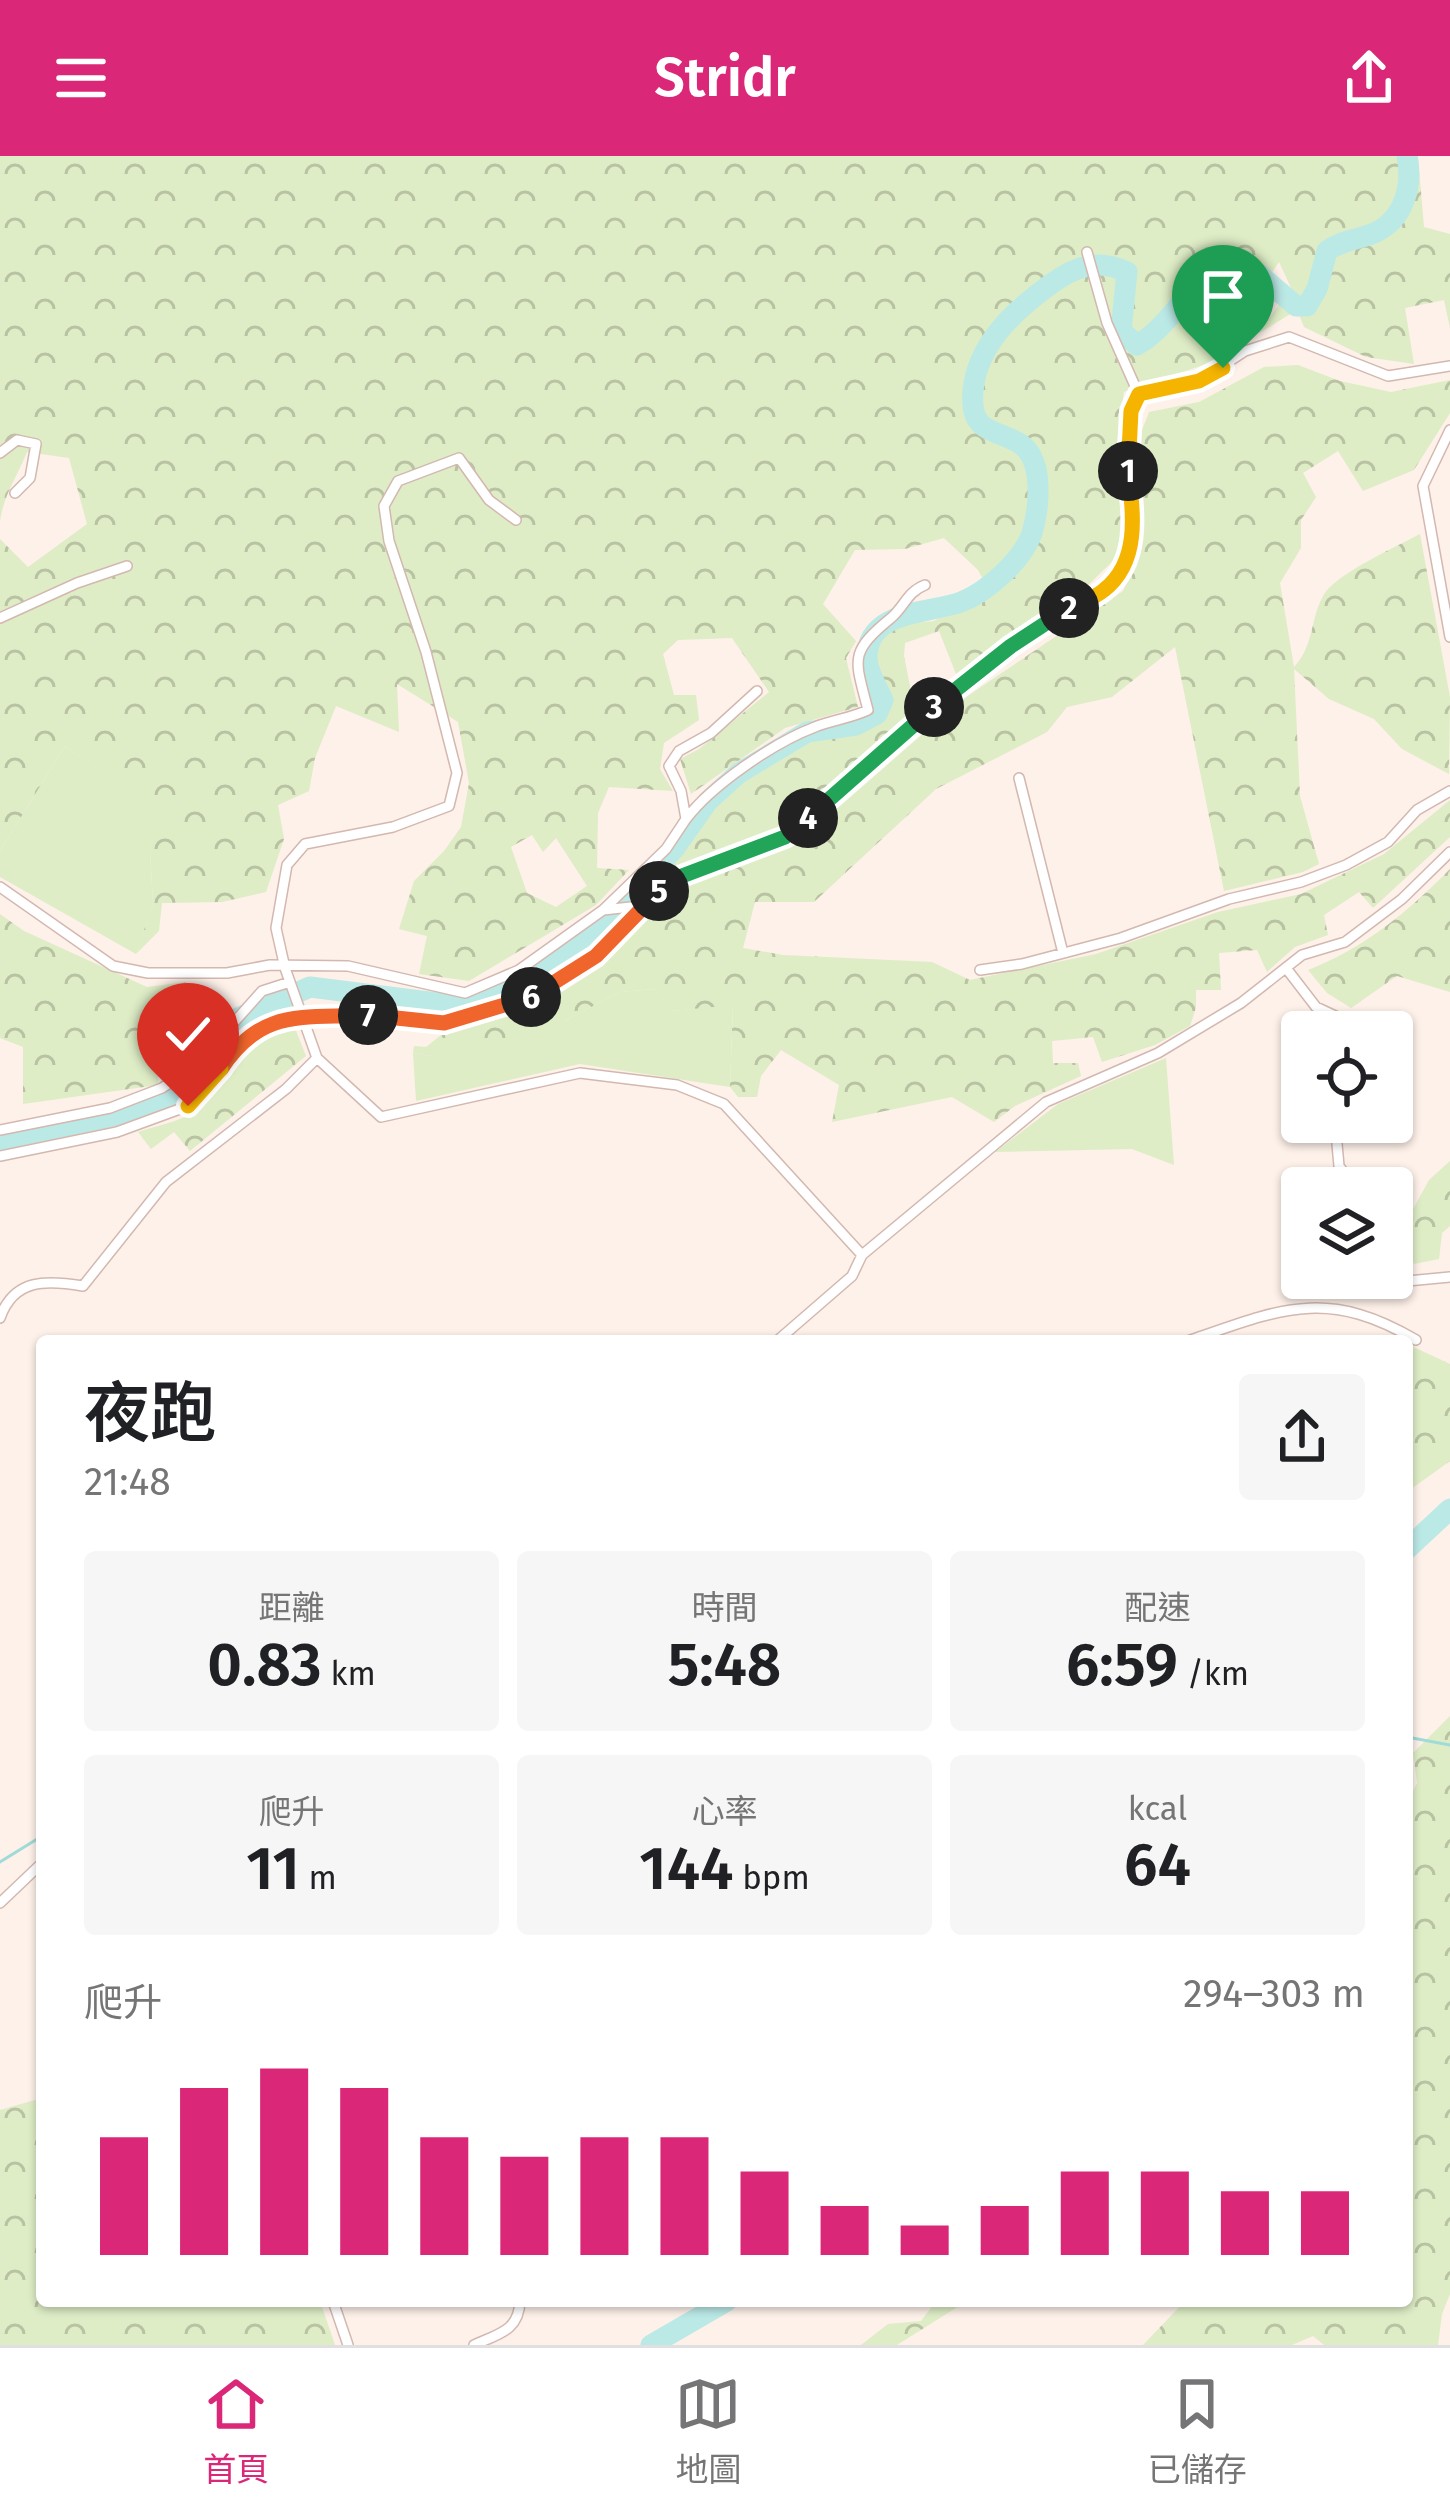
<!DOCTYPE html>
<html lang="zh-TW">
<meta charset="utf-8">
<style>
:root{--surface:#fff;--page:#f6f6f6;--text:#202124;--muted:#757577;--line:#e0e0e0;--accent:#db2777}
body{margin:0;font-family:"Fira Sans","Noto Sans TC",sans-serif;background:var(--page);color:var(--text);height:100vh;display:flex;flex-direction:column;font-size:45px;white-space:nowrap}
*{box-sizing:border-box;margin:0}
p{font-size:39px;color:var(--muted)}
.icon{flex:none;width:66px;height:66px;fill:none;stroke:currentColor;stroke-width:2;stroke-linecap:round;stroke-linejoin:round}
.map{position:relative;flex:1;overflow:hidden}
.panel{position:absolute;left:36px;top:1179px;width:1377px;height:972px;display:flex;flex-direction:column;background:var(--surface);border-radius:12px;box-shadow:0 3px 9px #0004}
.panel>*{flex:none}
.buttons{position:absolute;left:1281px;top:855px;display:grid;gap:24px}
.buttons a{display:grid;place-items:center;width:132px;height:132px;border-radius:12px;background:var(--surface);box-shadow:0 3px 9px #0004;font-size:60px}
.pin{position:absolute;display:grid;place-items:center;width:102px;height:102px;color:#fff;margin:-123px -51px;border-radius:50% 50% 50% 0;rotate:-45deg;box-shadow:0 0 12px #0007}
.pin .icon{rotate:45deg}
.km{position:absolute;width:60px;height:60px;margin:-30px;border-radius:50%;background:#222;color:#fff;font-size:33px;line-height:60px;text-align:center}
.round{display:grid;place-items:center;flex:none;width:126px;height:126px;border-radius:12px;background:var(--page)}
.headline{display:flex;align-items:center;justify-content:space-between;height:204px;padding:0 48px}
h1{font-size:66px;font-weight:600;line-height:90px}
.figures{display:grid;grid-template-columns:repeat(3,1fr);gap:18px;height:204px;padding:12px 48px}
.figures div{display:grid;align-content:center;border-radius:12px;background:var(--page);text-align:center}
.figures b{font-size:60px;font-weight:600}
.figures small{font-size:33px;font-weight:400}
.figures p{font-size:33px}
.chart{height:336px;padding:24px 48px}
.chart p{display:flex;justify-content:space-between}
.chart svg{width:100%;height:216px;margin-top:12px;stroke:var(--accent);stroke-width:6}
header{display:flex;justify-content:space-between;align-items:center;height:156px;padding:0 48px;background:var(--accent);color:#fff;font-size:54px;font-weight:600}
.tabs{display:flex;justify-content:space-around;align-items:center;height:168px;border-top:3px solid var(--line);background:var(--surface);font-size:33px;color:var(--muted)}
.tabs a{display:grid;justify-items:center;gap:6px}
.tabs .on{color:var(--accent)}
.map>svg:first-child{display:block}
</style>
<header><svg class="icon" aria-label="menu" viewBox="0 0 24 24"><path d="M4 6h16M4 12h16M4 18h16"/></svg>Stridr<svg class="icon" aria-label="share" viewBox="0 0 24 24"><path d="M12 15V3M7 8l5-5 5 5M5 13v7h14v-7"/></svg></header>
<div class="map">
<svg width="1450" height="2189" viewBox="0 0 1450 2189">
<defs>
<pattern id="forest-crowns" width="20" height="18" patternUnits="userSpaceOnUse" patternTransform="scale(3)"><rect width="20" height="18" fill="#deedc6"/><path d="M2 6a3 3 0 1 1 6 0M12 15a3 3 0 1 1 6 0" fill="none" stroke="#b9c2a3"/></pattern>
</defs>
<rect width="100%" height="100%" fill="#fdf1e9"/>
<path fill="#deedc6" d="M65 590 161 657 150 695 153 747 136 798 0 721V695Z
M655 833 673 855 733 848 730 931 580 908 416 945 413 897 430 900 566 864 620 836Z
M1166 902 1174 1009 1132 993 995 996 1058 948Z"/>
<path fill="url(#forest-crowns)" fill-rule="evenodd" d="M0 0H1418L1424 71 1450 78V172L1444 144 1405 152 1414 208 1366 201 1304 171 1297 154 1258 178 1291 132 1279 106 1258 137 1230 162 1244 187C1200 218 1171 215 1124 236L1116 295 1124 370 1114 404 1085 432 1052 448 956 518 939 475 905 487 904 500 916 560 781 673 668 717 641 743 633 737 714 640 815 580 851 568 873 565 879 555 866 507 869 493 879 482 902 468 934 465 988 433 978 414 944 382 905 393 855 394 823 448 856 485 846 502 858 551 785 572 691 638 680 603 699 593 769 536 732 482 678 484 663 498 674 539H696L699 564 664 587 660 613 673 635 609 631 598 657 597 712 629 714 596 749 469 825 419 818 427 780 399 773 414 725 444 695 461 671 469 627 458 566 397 528 399 576 336 550 315 602 309 635 278 649 284 683 266 736 222 746 162 747 159 775 136 798 153 747 150 695 160 657 65 590 0 695V383L28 411 87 368 69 302 27 296C17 321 4 338 0 365ZM532 679 543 696 556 682 587 730 556 751 527 737 511 691Z
M1298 209 1340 225 1391 236 1450 224V257L1414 314 1363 335 1338 295 1303 317 1316 341 1301 364V392L1280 427 1294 511C1314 490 1310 464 1323 440 1335 418 1396 391 1420 378L1450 541 1449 618 1402 593 1374 563 1329 543 1294 513 1300 640 1319 708 1303 716 1224 735 1175 491 1112 541 1067 551 1047 576 936 633 814 746H755L743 792 783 799 932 806 970 824 1096 798 1218 756 1301 738 1384 698 1450 644V681L1373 752 1359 736 1324 759 1328 779 1295 791 1267 816 1257 794 1219 797 1221 834H1196V852L1190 870 1155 889 1102 906 1093 881 1052 885 1053 907H1078L1081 920 1015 950 994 966 952 941 832 966 839 929 781 894 761 920 757 941H738L730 931 733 849 672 855 655 833 620 836 566 864 505 888 430 900 413 897 414 890 426 891 441 879 495 864 565 830 623 785 675 732 795 689 963 543 1123 435 1141 396V277L1149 256 1199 246 1264 211Z
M1450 713V836L1397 820 1351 852 1327 837 1308 814C1363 793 1409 755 1450 713Z
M0 758 24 775 147 831 186 826 160 881 158 929 23 948V891L0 882Z
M293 867 306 900 190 995 174 976 151 993 138 976C155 970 179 966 193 956 234 926 237 881 293 867Z
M1450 1005V1070L1442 1077 1439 1103 1414 1108 1402 1073 1429 1024Z
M1407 1188 1450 1208V1305L1407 1336Z
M1450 1560V2138L1442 2158 1438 2189H1324L1313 2180 1292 2189H1143L1185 2145H1407V1646L1417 1627 1413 1597Z
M42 1942V2145H320L335 2189H0V1954Z
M936 2145H967L897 2189H861L888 2168 921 2165Z"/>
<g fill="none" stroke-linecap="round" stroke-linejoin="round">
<path stroke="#a1dbd8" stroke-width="3" d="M1407 1581 1450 1589
M0 1706 42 1680"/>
<path stroke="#bbe9e6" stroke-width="21" d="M0 984 151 952 185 931 210 905 238 862 310 831 453 849 486 843 532 820 596 775 674 693 708 645 739 617 807 576 856 569 877 558 883 544C877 531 867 515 867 502 867 453 929 458 961 446 987 436 1023 404 1032 377 1039 353 1044 307 1023 290 1011 280 992 278 982 269 972 261 972 246 973 235 977 188 1015 154 1051 128 1076 110 1098 102 1127 116L1121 175 1137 189C1178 167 1196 106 1242 104L1296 150H1307L1317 133 1327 95C1342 84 1357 84 1374 77 1404 64 1413 30 1407 0
M1407 1393 1450 1353
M651 2189 727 2145"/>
<defs>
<path id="street" d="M1087 96 1107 167 1139 239
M1450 274 1423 330 1450 481
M0 297 17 284 36 288 30 322 15 337
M516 364 489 344 459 302 398 325 384 350 389 385 426 496 457 617 449 650 393 671 305 688 287 709 276 772 285 812 317 902 381 961 580 917 677 929 724 948 862 1099
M0 462 77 427 127 410
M1019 622 1063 797
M686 663C712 629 773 587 815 571 833 564 851 562 868 554 855 503 848 497 891 462 905 450 907 436 925 429
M0 731 113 810 148 817H227L270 809 348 810 465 837 519 814 603 754 666 693 686 663 681 635 669 610 679 595 711 577 757 535
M603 754 640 750
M1286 812 1316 851 1344 864 1349 876
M980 814 1022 808 1121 782 1229 743 1301 726 1346 709 1388 686 1417 654 1450 635
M1335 966 1339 1010 1355 1032
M0 974 110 952 162 932 195 910 262 835 290 826
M0 1000 117 976 188 950 214 924 237 889 262 869 301 858 372 859 444 867 541 838 596 800 641 750 674 723 785 681 892 586 1011 490 1063 455 1105 434 1126 404 1134 382 1127 279 1131 255 1139 239 1199 225 1245 195 1289 181 1388 220 1450 210
M1392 1113 1397 1126 1450 1121
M0 1162C14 1122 47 1124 83 1130L166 1026 286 933 317 902
M777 1185 852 1120 862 1099 1046 946 1158 897 1241 847 1302 799 1345 786 1402 743 1450 696
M1188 1185C1280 1153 1326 1131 1416 1184
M0 1747 42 1707
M333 2145 348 2189
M474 2189C498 2178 519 2175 520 2145"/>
</defs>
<use href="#street" stroke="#d3b8b0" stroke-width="12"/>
<use href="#street" stroke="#fff" stroke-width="9"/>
</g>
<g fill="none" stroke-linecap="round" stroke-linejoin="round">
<defs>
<path id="split-1" d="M1128 315 1131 255 1139 238 1199 225 1223 212"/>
<path id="split-2" d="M1069 452C1080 447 1095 442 1104 434 1141 405 1133 355 1128 315"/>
<path id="split-3" d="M934 551 1011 490 1069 452"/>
<path id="split-4" d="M808 662 934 551"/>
<path id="split-5" d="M659 735 674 723 785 681 808 662"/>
<path id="split-6" d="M531 841 596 800 659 735"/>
<path id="split-7" d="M368 859 444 867 531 841"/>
<path id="split-8" d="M221 913C262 851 302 863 368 859"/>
<path id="split-9" d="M188 950 221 913"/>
</defs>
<use href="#split-1" stroke="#fff" stroke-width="24"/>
<use href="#split-2" stroke="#fff" stroke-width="24"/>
<use href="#split-3" stroke="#fff" stroke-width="24"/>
<use href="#split-4" stroke="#fff" stroke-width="24"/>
<use href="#split-5" stroke="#fff" stroke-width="24"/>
<use href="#split-6" stroke="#fff" stroke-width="24"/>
<use href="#split-7" stroke="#fff" stroke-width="24"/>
<use href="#split-8" stroke="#fff" stroke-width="24"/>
<use href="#split-9" stroke="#fff" stroke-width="24"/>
<use href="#split-1" stroke="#f5b400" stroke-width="15"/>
<use href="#split-2" stroke="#f5b400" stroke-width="15"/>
<use href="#split-3" stroke="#22a559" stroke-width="15"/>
<use href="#split-4" stroke="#22a559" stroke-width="15"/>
<use href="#split-5" stroke="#22a559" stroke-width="15"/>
<use href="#split-6" stroke="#f0652b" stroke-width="15"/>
<use href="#split-7" stroke="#f0652b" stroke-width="15"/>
<use href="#split-8" stroke="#f0652b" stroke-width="15"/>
<use href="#split-9" stroke="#f5b400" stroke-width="15"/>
</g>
</svg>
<div class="buttons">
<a><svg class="icon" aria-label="locate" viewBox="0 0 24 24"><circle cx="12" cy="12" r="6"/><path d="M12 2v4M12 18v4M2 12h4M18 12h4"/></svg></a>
<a><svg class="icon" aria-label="layers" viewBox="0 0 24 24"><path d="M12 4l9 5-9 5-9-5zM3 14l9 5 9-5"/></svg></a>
</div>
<div class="pin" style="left:1223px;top:212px;background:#1e9e55"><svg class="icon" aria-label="arrive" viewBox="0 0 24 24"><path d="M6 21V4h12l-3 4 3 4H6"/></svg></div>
<div class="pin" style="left:188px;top:950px;background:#d93025"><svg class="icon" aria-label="check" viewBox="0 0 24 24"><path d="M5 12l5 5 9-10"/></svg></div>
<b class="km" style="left:1128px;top:315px">1</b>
<b class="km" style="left:1069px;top:452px">2</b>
<b class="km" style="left:934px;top:551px">3</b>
<b class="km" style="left:808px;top:662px">4</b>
<b class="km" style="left:659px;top:735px">5</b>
<b class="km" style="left:531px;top:841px">6</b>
<b class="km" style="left:368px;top:859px">7</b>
<section class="panel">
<div class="headline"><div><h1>夜跑</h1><p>21:48</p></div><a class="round"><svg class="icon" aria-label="share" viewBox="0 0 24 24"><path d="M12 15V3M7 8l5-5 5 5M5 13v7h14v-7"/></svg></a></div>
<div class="figures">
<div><p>距離</p><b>0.83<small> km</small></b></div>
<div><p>時間</p><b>5:48</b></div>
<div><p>配速</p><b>6:59<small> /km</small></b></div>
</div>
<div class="figures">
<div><p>爬升</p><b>11<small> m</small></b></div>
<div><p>心率</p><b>144<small> bpm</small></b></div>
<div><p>kcal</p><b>64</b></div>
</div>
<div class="chart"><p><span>爬升</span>294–303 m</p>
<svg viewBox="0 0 160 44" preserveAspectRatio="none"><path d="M5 44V20M15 44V10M25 44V6M35 44V10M45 44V20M55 44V24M65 44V20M75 44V20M85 44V27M95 44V34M105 44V38M115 44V34M125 44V27M135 44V27M145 44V31M155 44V31"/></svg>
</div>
</section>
</div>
<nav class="tabs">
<a class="on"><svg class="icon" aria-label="home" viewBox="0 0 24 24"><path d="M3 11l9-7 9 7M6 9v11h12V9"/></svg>首頁</a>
<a><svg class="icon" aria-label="map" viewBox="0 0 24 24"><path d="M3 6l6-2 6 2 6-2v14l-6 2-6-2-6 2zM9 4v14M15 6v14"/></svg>地圖</a>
<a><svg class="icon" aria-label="saved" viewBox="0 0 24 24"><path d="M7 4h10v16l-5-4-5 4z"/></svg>已儲存</a>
</nav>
